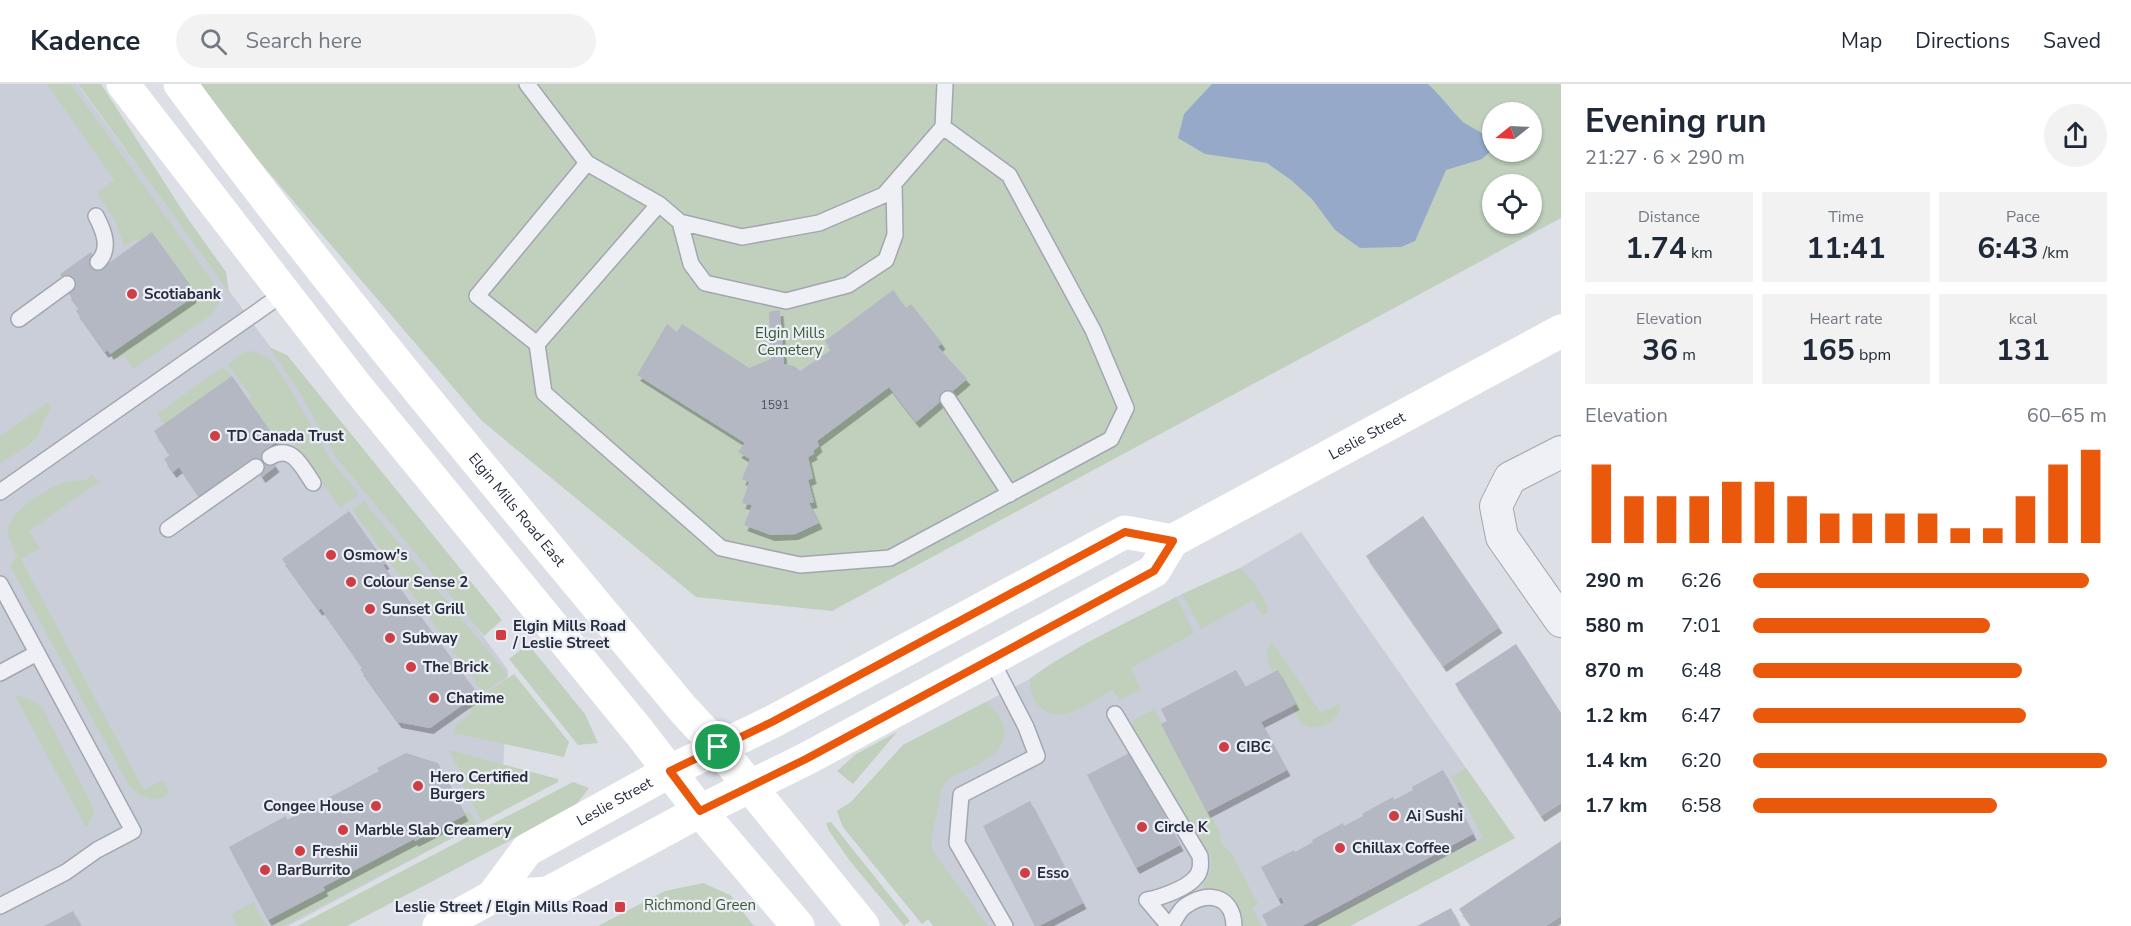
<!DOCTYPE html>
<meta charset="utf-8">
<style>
:root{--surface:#fff;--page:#f2f2f3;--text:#1f2937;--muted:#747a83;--line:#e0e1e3;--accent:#ea580c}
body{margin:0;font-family:"Nunito Sans",sans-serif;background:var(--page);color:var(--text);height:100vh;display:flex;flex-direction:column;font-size:22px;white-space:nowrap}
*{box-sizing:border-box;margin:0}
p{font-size:20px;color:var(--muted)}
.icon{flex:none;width:33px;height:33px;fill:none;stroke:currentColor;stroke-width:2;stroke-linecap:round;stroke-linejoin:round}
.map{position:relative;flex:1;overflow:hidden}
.drawer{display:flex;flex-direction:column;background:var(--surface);width:570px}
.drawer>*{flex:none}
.needle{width:39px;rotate:252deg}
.controls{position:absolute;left:1482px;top:18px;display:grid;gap:12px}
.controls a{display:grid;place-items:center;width:60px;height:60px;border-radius:50%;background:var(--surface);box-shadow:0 2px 4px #0004;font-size:30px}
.pin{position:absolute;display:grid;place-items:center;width:51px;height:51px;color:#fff;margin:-26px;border:3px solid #fff;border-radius:50%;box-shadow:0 2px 6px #0007}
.round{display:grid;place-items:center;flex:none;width:63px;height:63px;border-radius:32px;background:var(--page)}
.head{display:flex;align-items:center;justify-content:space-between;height:102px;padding:0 24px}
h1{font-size:33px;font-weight:700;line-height:45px}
.stats{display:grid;grid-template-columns:repeat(3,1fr);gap:9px;height:102px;padding:6px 24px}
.stats div{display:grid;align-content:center;border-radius:0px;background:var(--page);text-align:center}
.stats b{font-size:30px;font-weight:700}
.stats small{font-size:16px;font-weight:400}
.stats p{font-size:16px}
.chart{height:168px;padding:12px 24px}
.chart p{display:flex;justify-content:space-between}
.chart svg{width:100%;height:108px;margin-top:6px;stroke:var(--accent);stroke-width:6}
ul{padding:0 24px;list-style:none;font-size:20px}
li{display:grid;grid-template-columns:96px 72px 1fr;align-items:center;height:45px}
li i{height:15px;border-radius:8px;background:var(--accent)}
header{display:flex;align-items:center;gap:36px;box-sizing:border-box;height:84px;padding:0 30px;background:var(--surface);border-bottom:2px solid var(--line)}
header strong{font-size:28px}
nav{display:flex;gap:33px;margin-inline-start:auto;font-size:21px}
.search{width:420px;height:54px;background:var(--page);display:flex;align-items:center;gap:15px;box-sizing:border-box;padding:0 21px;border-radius:33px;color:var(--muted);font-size:22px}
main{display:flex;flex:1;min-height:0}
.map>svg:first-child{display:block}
</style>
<header>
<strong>Kadence</strong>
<div class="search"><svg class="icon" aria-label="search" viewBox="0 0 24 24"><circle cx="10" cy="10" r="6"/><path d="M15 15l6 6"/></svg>Search here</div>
<nav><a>Map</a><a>Directions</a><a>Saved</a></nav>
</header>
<main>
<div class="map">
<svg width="1561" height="842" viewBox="0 0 1561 842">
<defs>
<filter id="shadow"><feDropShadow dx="3.5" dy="6" stdDeviation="0" flood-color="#0004"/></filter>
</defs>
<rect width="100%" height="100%" fill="#dcdfe6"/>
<path fill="#caced8" d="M0 0H77L508 586 501 728 288 842H0Z
M1301 448 1515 754 1350 842H933L928 835 922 840 843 743 837 727 851 718 903 661 1030 595 1042 586 1104 551 1176 513 1240 484Z"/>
<path fill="#c0d0bd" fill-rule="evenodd" d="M47 0H71L220 208V218L211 231 133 285 124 271 117 276 112 269 192 213 196 209 152 148 138 158 135 155 124 163 115 136 98 112V108L114 96Z
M78 0H101L188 135 226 188 229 208Z
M201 0H1561V134L832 527 696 513 482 337 234 48ZM1492 28H1532V68H1492ZM1492 100H1532V140H1492Z
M269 263 287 271 502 536 484 552 335 372 300 309Z
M251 267 264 271 272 277 291 306 332 378 359 410 340 424 289 352 278 359 249 317 252 313 227 280 243 269Z
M222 283 232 292 164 340 157 330Z
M48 318 52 325C43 332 43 345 36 354 27 364 11 372 0 380V352Z
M90 390 100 397 29 447 40 464 21 475 144 706 161 697H164L168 706 167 712C152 720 135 711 126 697L10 482 17 472C12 462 6 452 9 441 13 426 49 403 63 399 71 397 79 396 87 396Z
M364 417 508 591 483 609 352 425Z
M1240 484C1249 492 1271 518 1267 530L1262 531 1253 516 1201 545 1182 510Z
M1176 513 1194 549 1131 584 1140 603V606L1120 616 1113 606C1098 613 1081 627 1065 630 1043 634 1029 615 1030 595 1070 564 1129 538 1176 513Z
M1272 558 1321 629 1340 619C1343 638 1314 650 1301 639L1268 579 1267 566Z
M528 560 585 630 598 659 578 661 509 575Z
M514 590 569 658 564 673 454 649 456 641 472 629 468 622Z
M14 610 34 617 43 625 92 721 94 729 88 742H85Z
M986 618C995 624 999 630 1003 640 1013 674 967 682 946 697L942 704 931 757 932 766 988 842H933L928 835 922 840 843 743 837 727 851 718 903 661Z
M1154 625 1207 727 1219 746 1222 760 1232 770 1258 820 1252 824 1262 842H1243C1244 819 1226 803 1203 805V800C1211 792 1213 781 1210 771L1132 641 1134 636Z
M897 648 853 700 837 687 856 670Z
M448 666 558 695V698L482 738 458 692 462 690Z
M1466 684 1515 754 1350 842H1312L1483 754 1451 693Z
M573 698 589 704 576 721 568 726 347 842H297Z
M469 727 477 741 283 842H276L270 830Z
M831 738 910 837 904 842 850 777 829 747 826 739Z
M703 799 730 811 754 842H598L665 807Z
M253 818 266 842H237L231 830Z"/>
<path fill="#96a9c8" d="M1212 0H1428C1440 11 1449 23 1460 35 1470 46 1491 47 1492 66L1482 75 1446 86 1415 157 1401 163 1360 164 1335 146 1312 115 1291 96 1267 79 1205 70 1178 54 1184 30Z"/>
<path fill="#b3b8c3" filter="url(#shadow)" d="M152 148 196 209 192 212 193 213 110 270 108 266 105 268 76 227 79 224 68 209 71 206 60 190 91 168 102 184Z
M893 206 906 224 911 220 942 259 938 263 967 295 916 338 889 303 817 357 819 362 813 367 814 370 808 373 813 394 808 396 814 418 809 419 819 439 795 450 771 451 744 441 752 421 742 419 749 398 742 395 750 375 738 368 745 359 637 291 667 240 677 248 682 240 749 284 771 275 769 228 780 226 784 280 794 282 800 287 831 266 825 257Z
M232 292 277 357 265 366 276 382 262 393 251 376 199 412 179 383 173 388 164 375 170 371 154 347Z
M349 427 386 479 383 481 478 610 430 644 398 638 360 585 363 584 321 524 319 526 282 475Z
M1423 432 1499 543 1443 582 1366 472Z
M1516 560 1561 629V719L1541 732 1455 600Z
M1236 586 1245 603 1278 586 1296 620 1261 638 1287 686 1207 728 1161 640 1167 637 1161 625Z
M1131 668 1180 761 1136 784 1087 691Z
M406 669 438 679 465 731 415 757 414 755 323 803 325 806 268 836 229 763 286 732 287 736 379 687 377 684Z
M1443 686 1460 718 1457 719 1473 750 1302 842H1268L1262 831 1284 819 1281 813 1278 815 1261 783 1294 766 1295 768 1313 758 1312 756 1343 739 1344 742 1363 732 1362 730 1393 713 1394 716 1413 706 1412 703Z
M1030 717 1083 819 1039 842H1035L983 742Z
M1561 757V832L1545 842H1471L1459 825Z
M1451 824 1460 842H1417Z
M73 827 81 842H44Z"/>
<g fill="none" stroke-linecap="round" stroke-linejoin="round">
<defs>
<path id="service" d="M527 0 587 79 659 120 680 138 742 153 819 139 884 111 943 43 945 0
M659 120 537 260 544 309 721 464 800 481 890 474 1111 355 1126 324 1093 246 1009 91 943 43
M96 132C104 147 111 165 98 178
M680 138 691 180 705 199 786 217 848 201 886 176 895 151 894 100
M19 235 67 200
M537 260 477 212 587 79
M948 315 1010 410
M270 373C292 359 302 383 313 399
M0 408 284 209
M168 445 256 383
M0 500 133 747 97 766 66 788 0 822
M991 575 1026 643 1037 672 961 711 957 759 1005 842
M0 589 37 569
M1115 630 1200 772C1201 781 1201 788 1195 794 1187 804 1160 814 1147 816L1169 842
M1171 842C1175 836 1179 827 1184 823 1207 806 1233 811 1234 842"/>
<path id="minor" d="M1561 368 1510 394 1496 422 1502 453 1561 537"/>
</defs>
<use href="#service" stroke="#a2a6b0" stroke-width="18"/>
<use href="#minor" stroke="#a2a6b0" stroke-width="34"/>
<use href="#service" stroke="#eef0f5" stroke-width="15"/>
<use href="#minor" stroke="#eef0f5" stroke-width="32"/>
<g stroke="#fff" stroke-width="33">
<path d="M123 0 357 303 640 649 700 727 798 842"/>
<path id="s1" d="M180 0C339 215 512 420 683 625L718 663 863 842"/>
<path id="s2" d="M492 813 548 809 700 727 806 675 1154 487 1172 457 1561 247"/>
<path id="s3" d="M439 842 492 813 527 766 670 687 772 638 1125 448 1172 457"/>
</g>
</g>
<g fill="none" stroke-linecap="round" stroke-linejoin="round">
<defs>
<path id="route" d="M1125 448 1173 457 1154 487 806 675 700 727 670 687 772 638Z"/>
</defs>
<use href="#route" stroke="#fff" stroke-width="12"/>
<use href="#route" stroke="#ea580c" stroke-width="8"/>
</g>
<g fill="#cf3d45" stroke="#ebeef4" stroke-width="2">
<circle cx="132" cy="210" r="6"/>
<circle cx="215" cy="352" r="6"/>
<circle cx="331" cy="471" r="6"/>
<circle cx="351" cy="498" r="6"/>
<circle cx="370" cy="525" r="6"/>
<rect x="495" y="545" width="12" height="12" rx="3"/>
<circle cx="390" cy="554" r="6"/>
<circle cx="411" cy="583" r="6"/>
<circle cx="434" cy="614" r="6"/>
<circle cx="1224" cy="663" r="6"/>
<circle cx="418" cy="702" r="6"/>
<circle cx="376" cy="722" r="6"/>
<circle cx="1394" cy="732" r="6"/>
<circle cx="1142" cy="743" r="6"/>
<circle cx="343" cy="746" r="6"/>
<circle cx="1340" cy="764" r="6"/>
<circle cx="300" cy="767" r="6"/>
<circle cx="265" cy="786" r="6"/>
<circle cx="1025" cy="789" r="6"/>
<rect x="614" y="817" width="12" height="12" rx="3"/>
</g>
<g text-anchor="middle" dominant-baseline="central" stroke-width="4.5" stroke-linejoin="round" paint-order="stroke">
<g font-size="12" fill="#494f5e">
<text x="775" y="321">1591</text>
</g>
<g font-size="15" font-weight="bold" fill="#262c3d" stroke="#ebeef4" text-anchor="start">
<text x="144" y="210">Scotiabank</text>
<text x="227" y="352">TD Canada Trust</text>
<text x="343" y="471">Osmow's</text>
<text x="363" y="498">Colour Sense 2</text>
<text x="382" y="525">Sunset Grill</text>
<text x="513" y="542">Elgin Mills Road<tspan x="513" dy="17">/ Leslie Street</tspan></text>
<text x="402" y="554">Subway</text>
<text x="423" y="583">The Brick</text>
<text x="446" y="614">Chatime</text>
<text x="1236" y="663">CIBC</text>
<text x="430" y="693">Hero Certified<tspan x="430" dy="17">Burgers</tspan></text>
<text x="364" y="722" text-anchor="end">Congee House</text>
<text x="1406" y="732">Ai Sushi</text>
<text x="1154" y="743">Circle K</text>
<text x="355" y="746">Marble Slab Creamery</text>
<text x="1352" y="764">Chillax Coffee</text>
<text x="312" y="767">Freshii</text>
<text x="277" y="786">BarBurrito</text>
<text x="1037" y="789">Esso</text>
<text x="608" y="823" text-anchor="end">Leslie Street / Elgin Mills Road</text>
</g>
<g font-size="15" fill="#365833" stroke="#ebeef4">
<text x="790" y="249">Elgin Mills<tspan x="790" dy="17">Cemetery</tspan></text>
<text x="700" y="821">Richmond Green</text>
</g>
<g font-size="15" fill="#262c3d" stroke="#ebeef4">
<text stroke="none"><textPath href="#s2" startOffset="999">Leslie Street</textPath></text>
<text stroke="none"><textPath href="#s1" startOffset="543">Elgin Mills Road East</textPath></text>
<text stroke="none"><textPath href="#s3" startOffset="219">Leslie Street</textPath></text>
</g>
</g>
</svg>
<div class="controls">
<a><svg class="needle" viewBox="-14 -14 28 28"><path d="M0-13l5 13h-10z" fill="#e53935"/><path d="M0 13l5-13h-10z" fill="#747a83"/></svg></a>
<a><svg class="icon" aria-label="locate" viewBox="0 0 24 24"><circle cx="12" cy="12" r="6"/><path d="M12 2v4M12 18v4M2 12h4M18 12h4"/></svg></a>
</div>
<div class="pin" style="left:718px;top:663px;background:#1e9e55"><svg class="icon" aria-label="arrive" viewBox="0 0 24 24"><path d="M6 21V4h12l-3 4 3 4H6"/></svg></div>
</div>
<section class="drawer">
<div class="head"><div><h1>Evening run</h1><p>21:27 · 6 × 290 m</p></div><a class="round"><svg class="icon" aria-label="share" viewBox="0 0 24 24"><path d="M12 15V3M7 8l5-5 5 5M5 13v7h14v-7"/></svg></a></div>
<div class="stats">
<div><p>Distance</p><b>1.74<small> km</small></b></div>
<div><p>Time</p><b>11:41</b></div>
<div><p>Pace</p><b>6:43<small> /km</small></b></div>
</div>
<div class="stats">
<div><p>Elevation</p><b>36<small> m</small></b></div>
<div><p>Heart rate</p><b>165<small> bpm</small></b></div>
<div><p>kcal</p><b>131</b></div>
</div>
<div class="chart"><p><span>Elevation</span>60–65 m</p>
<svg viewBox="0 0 160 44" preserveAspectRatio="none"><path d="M5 44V12M15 44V25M25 44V25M35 44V25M45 44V19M55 44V19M65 44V25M75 44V32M85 44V32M95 44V32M105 44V32M115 44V38M125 44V38M135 44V25M145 44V12M155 44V6"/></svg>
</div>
<ul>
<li><b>290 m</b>6:26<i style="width:95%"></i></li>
<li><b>580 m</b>7:01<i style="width:67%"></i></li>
<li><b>870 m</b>6:48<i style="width:76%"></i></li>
<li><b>1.2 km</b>6:47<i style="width:77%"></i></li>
<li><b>1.4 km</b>6:20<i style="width:100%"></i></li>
<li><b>1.7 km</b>6:58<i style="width:69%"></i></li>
</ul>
</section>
</main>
